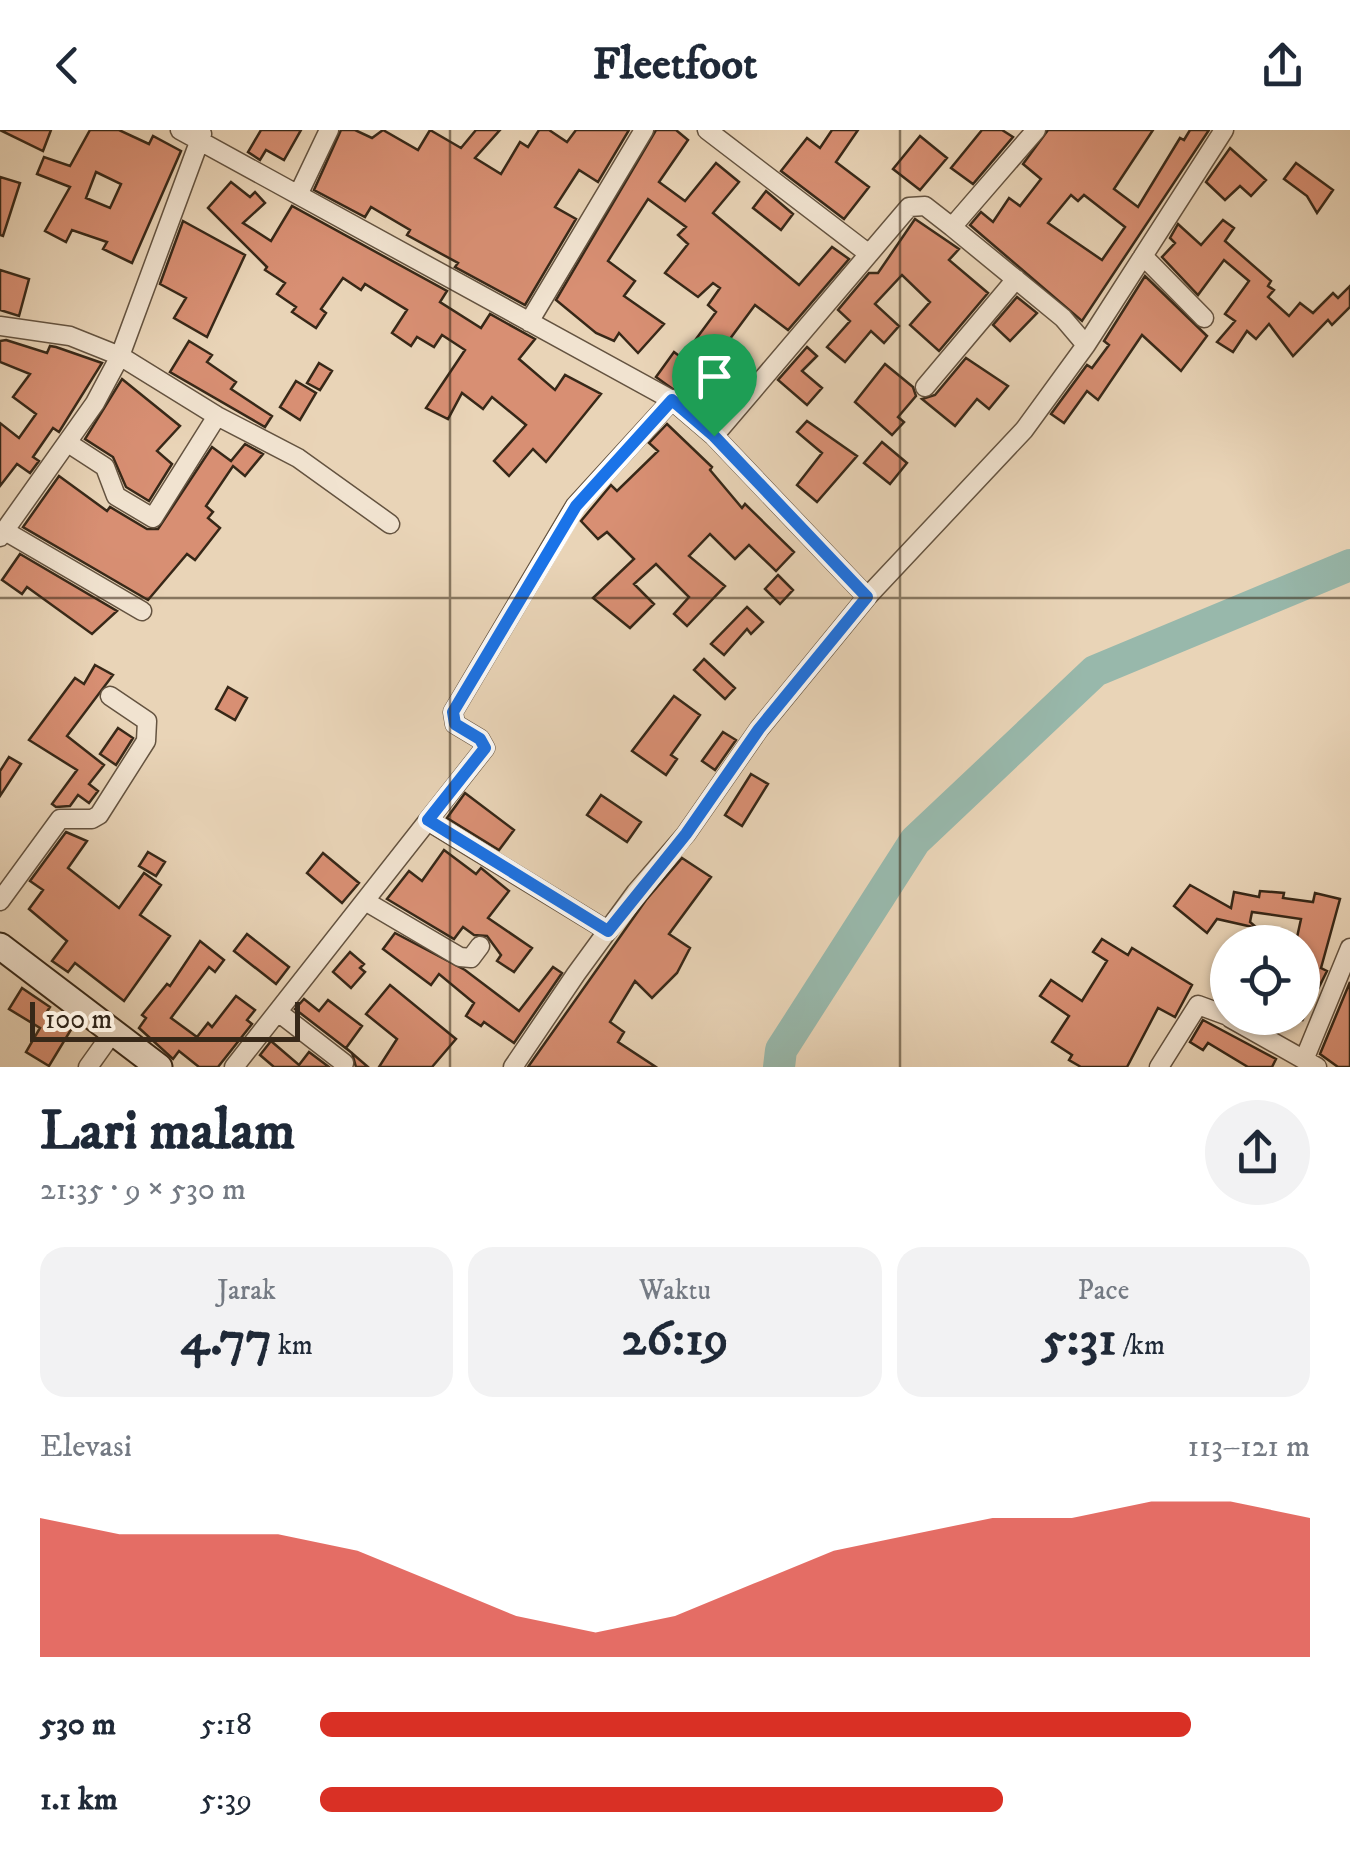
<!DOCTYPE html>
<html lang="id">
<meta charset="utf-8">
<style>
:root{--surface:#fff;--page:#f2f2f3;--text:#1f2937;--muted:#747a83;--accent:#d93025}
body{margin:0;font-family:"IM FELL DW Pica",serif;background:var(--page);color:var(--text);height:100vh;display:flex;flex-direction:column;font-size:38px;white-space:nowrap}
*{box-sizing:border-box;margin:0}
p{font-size:32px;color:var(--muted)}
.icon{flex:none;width:55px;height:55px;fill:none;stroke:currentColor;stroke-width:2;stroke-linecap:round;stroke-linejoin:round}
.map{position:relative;height:937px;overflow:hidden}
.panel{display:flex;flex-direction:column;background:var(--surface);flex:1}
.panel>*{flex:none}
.fabs{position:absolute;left:1210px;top:795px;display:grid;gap:20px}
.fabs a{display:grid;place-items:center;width:110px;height:110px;border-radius:50%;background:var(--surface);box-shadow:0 2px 8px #0004;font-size:50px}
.scale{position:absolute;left:30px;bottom:25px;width:270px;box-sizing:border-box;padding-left:10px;border:5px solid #372818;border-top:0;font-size:28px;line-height:35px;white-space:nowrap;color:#372818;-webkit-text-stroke:8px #f1e3d0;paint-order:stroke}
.pin{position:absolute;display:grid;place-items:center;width:85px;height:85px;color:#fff;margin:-102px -42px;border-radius:50% 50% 50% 0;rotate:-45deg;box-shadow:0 0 10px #0007}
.pin .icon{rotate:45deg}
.round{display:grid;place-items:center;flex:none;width:105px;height:105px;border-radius:52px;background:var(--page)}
.overview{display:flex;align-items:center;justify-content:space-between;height:170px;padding:0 40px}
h1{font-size:55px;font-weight:800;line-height:75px}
.metrics{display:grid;grid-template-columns:repeat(3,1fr);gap:15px;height:170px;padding:10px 40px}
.metrics div{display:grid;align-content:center;border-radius:25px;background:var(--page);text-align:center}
.metrics b{font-size:50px;font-weight:800}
.metrics small{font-size:28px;font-weight:400}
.metrics p{font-size:28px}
.chart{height:280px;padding:20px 40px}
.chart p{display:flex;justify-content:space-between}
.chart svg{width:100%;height:180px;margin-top:10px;fill:var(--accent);opacity:.7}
ul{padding:0 40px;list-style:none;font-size:32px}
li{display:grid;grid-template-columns:160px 120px 1fr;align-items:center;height:75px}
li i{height:25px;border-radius:12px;background:var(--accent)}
header{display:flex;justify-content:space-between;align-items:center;height:130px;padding:0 40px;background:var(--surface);font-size:45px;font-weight:800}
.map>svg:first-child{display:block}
</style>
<header><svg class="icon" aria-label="back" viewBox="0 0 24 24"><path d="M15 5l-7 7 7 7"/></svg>Fleetfoot<svg class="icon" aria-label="share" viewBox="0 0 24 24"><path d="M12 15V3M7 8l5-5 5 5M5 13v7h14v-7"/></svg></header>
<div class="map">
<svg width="1350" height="937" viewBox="0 0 1350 937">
<rect width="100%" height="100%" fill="#e9d4b7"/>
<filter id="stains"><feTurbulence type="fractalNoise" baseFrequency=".002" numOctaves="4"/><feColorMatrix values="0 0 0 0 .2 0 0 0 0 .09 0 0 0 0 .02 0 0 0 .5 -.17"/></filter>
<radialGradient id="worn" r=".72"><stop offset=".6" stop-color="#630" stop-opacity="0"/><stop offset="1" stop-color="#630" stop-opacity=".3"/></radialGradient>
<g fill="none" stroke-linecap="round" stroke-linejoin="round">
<path stroke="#98b8ab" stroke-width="32" d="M779 937 781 920 915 711 1095 541 1350 435"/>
</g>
<path fill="#d88f73" stroke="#372818" stroke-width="2.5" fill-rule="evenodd" d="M0 0H51L43 21Z
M90 0H119L149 14 153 6 181 21 132 133 103 119 107 112 72 100 66 112 45 101 70 57 37 44 44 27 70 36ZM96 42 121 54 110 78 86 68Z
M261 0H301L284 30 266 20 260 30 248 22Z
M341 0H355L372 8 383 0 418 20 430 0 461 18 476 0H500L475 28 501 44 520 12 528 17 539 0H549L567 12 576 0H629L598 52 579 40 555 77 576 89 525 175 455 137 458 133 407 105 410 100 371 77 365 87 314 60Z
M656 0H676L688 10 659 52 685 71 716 33 739 52 713 83 799 155 832 117 849 129 788 200 755 175 721 221 749 241 713 288 656 247 674 222 682 228 716 182 708 175 720 158 713 153 698 167 665 143 688 114 678 105 686 97 648 69 608 131 635 151 624 166 664 194 638 223 619 203 614 211 596 203 556 170Z
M832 0H858L836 32 869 57 844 89 781 41 807 8 820 18Z
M982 0H1002L1013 7 973 54 951 38Z
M1048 0H1153L1114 59 1138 77 1180 8 1184 10 1190 0H1209L1082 191 970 95 981 82 993 92 1009 68 1020 76 1041 49 1023 34ZM1071 65 1078 71 1084 65 1125 97 1102 130 1048 93Z
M920 6 947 28 920 60 893 39Z
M1230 18 1266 50 1251 66 1240 56 1225 70 1206 52Z
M1296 33 1333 60 1317 83 1307 66 1284 49Z
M0 47 20 53 3 106 0 105Z
M231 52 250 67 255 62 265 73 243 93 271 111 292 76 447 161 440 172 481 198 490 184 535 209 519 229 555 260 565 245 601 264 546 332 533 319 509 346 494 331 526 295 492 267 483 279 462 263 448 289 426 278 465 220 442 205 434 217 417 207 411 216 392 203 407 180 365 154 361 160 343 148 321 179 326 183 316 198 292 182 296 177 277 164 285 153 265 140 267 137 208 78Z
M766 61 793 84 781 100 753 78Z
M915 89 959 119 949 130 988 163 939 221 910 195 930 172 902 145 875 174 899 196 884 213 871 201 845 232 827 217 850 191 838 180 869 143H878Z
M1223 90 1234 98 1225 111 1271 151 1268 156 1274 160 1268 167 1289 186 1300 173 1313 183 1333 163 1338 168 1350 156V177L1332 195 1328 190 1293 226 1269 194 1256 209 1247 201 1233 222 1217 212 1235 191 1225 184 1249 151 1224 130 1198 165 1162 127 1175 113 1170 108 1178 94 1201 115Z
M183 91 245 125 207 207 174 188 186 168 160 154Z
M0 140 29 149 19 186 0 180Z
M1145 146 1207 206 1181 241 1142 205 1098 270 1087 261 1064 293 1051 284 1087 235 1092 238 1109 215 1104 211Z
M1017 167 1037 183 1010 211 993 195Z
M6 210 47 223 50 216 56 217 102 233 59 302 53 298 33 327 39 331 30 343 17 334 0 356V293L19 308 36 284 13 267 30 244 0 232V211Z
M189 211 212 225 207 232 236 252 231 259 272 286 265 297 170 242Z
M807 217 817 226 802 241 822 258 807 275 778 250Z
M966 228 1008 256 989 279 977 269 955 296 922 269 935 265Z
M319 233 332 241 320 260 307 253Z
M885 234 913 257 916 266 898 287 904 292 892 305 855 272Z
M122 249 180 296 157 321 172 334 149 371 126 357 113 327 85 309Z
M296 251 316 263 300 290 280 277Z
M807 291 857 326 817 372 797 355 822 323 797 302Z
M667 294 712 337 710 340 742 378 745 374 794 422 776 441 749 415 735 429 710 404 689 426 725 456 687 496 674 484 689 467 656 434 634 454 654 474 630 498 593 468 634 429 607 402 598 409 581 391 611 355 617 361 658 321 649 313Z
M882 312 907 333 890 354 864 333Z
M245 314 263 324 245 346 233 336 206 376 213 382 208 388 220 398 195 430 187 424 148 470 23 397 59 346 107 381 110 377 147 399H158L212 317 231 331Z
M20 424 117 481 92 504 27 457 22 464 2 450Z
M778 445 793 460 780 474 765 459Z
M747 477 763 492 751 504 747 499 724 525 711 514Z
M704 529 735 558 725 569 694 540Z
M95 535 113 545 67 606 104 635 89 654 98 661 89 673 78 665 70 676 56 677 52 674 77 640 29 610 75 548 84 554Z
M228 557 247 568 235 590 216 579Z
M674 566 700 585 671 625 677 629 666 645 632 621Z
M118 598 133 608 116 635 100 624Z
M723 602 736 610 715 640 702 631Z
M9 627 21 634 0 666V641Z
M751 644 768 654 742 696 725 685Z
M465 663 514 700 499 720 447 688Z
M601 665 641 692 627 712 587 685Z
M66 702 87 711 68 738 119 778 144 743 161 755 140 785 170 806 124 871 75 833 68 842 52 831 67 811 29 779 43 760 30 751Z
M444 720 476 744 481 738 509 761 488 788 532 818 514 842 497 831 501 825 487 806 474 805 463 797 454 809 387 769 409 741 422 751Z
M148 722 165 732 156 746 139 736Z
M323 723 359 753 342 773 307 743Z
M682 728 711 747 669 804 690 818 677 843 652 868 635 851 610 892 624 902 618 912 656 937H528L646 770Z
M1190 755 1231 778 1234 762 1259 767 1260 761 1284 763 1283 768 1313 772 1315 763 1340 769 1321 838 1327 841 1302 891V812H1296L1301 789 1252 782 1250 792 1257 798 1217 789 1207 803 1174 776Z
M395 803 465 840 519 881 553 837 562 843 514 913 484 892 481 896 466 886 474 873 439 844 431 855 383 819Z
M247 804 289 837 276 854 234 821Z
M1102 809 1128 825 1132 818 1192 855 1175 887 1158 878 1127 937H1081L1069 930 1072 925 1052 912 1069 886 1040 866 1051 850 1082 871 1107 831 1093 822Z
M200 811 224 830 215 842 209 837 171 888 197 907 208 893 212 897 236 866 255 880 247 890 252 894 218 937H199L179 921 173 929 139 898 146 888 142 885 167 854 170 856Z
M350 822 364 834 360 838 365 842 351 858 333 842Z
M1350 852V937H1338L1320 924Z
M390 855 456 909 432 937H379L397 909 366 884Z
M22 858 50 877 46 883 72 898 49 936 26 922 40 898 9 879Z
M304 869 319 881 328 870 362 896 346 918 368 937H356L352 923 295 879Z
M1203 890 1276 929 1272 937H1248L1208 913 1203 920 1190 912Z
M271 911 299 935 309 922 329 937H274L260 925Z"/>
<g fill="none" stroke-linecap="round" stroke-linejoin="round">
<defs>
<path id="street" d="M180 0 672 270 714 306 867 467
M707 0 869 124
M1036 0 952 97 1063 188 1086 215
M298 65 329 0
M1143 126 1204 188
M529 192 644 0
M0 196 70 206 120 226 217 286 298 328 390 394
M925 257 1016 149
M714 306 909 77 925 76 952 97
M68 313 105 337 116 366 153 388 217 286
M5 401 142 481
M0 407 95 273 120 226 202 4
M428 691 608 801
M0 771 60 689H92L99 685 146 611 147 591 110 566
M365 771 460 827 471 828 480 816
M278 882 344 933
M1230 888 1317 937
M1304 930 1350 818
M88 937 113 902
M234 937 485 618 480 609 455 594 453 582 575 376 672 270
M513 937 576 844 636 762 686 704 759 599 867 467 1024 300 1086 215 1224 0
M1159 937 1198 875 1228 886"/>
<path id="secondary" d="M0 816 159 937"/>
</defs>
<use href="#street" stroke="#645340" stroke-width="21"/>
<use href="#secondary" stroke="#372818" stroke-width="29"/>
<use href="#street" stroke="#f1e3d0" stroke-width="18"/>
<use href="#secondary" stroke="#f1e3d0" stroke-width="25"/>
</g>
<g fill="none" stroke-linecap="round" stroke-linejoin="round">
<defs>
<path id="route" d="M672 270 714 306 867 467 759 599 686 704 608 801 428 690 485 618 480 609 455 594 453 582 576 376Z"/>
</defs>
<use href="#route" stroke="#fff" stroke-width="20"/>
<use href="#route" stroke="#1a73e8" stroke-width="12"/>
</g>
<path fill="none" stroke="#372818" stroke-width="2.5" stroke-opacity="0.55" d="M450 0V937M900 0V937M0 468H1350"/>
<rect width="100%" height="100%" filter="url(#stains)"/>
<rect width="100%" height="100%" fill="url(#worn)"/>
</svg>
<div class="fabs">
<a><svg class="icon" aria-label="locate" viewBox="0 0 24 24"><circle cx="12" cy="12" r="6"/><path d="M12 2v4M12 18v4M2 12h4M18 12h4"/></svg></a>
</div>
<div class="scale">100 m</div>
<div class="pin" style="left:714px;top:306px;background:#1e9e55"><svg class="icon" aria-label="arrive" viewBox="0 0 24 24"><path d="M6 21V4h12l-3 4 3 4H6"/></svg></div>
</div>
<section class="panel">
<div class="overview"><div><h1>Lari malam</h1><p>21:35 · 9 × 530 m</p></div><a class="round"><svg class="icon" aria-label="share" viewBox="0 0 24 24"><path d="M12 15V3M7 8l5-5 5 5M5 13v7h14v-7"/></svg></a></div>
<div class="metrics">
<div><p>Jarak</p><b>4.77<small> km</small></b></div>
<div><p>Waktu</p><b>26:19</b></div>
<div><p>Pace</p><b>5:31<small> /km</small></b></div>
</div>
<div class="chart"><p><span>Elevasi</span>113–121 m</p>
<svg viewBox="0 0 160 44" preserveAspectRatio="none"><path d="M0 44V10L10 14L20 14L30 14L40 18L50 26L60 34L70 38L80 34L90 26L100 18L110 14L120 10L130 10L140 6L150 6L160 10V44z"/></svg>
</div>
<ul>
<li><b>530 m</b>5:18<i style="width:88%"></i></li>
<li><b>1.1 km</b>5:39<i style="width:69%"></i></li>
</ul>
</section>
